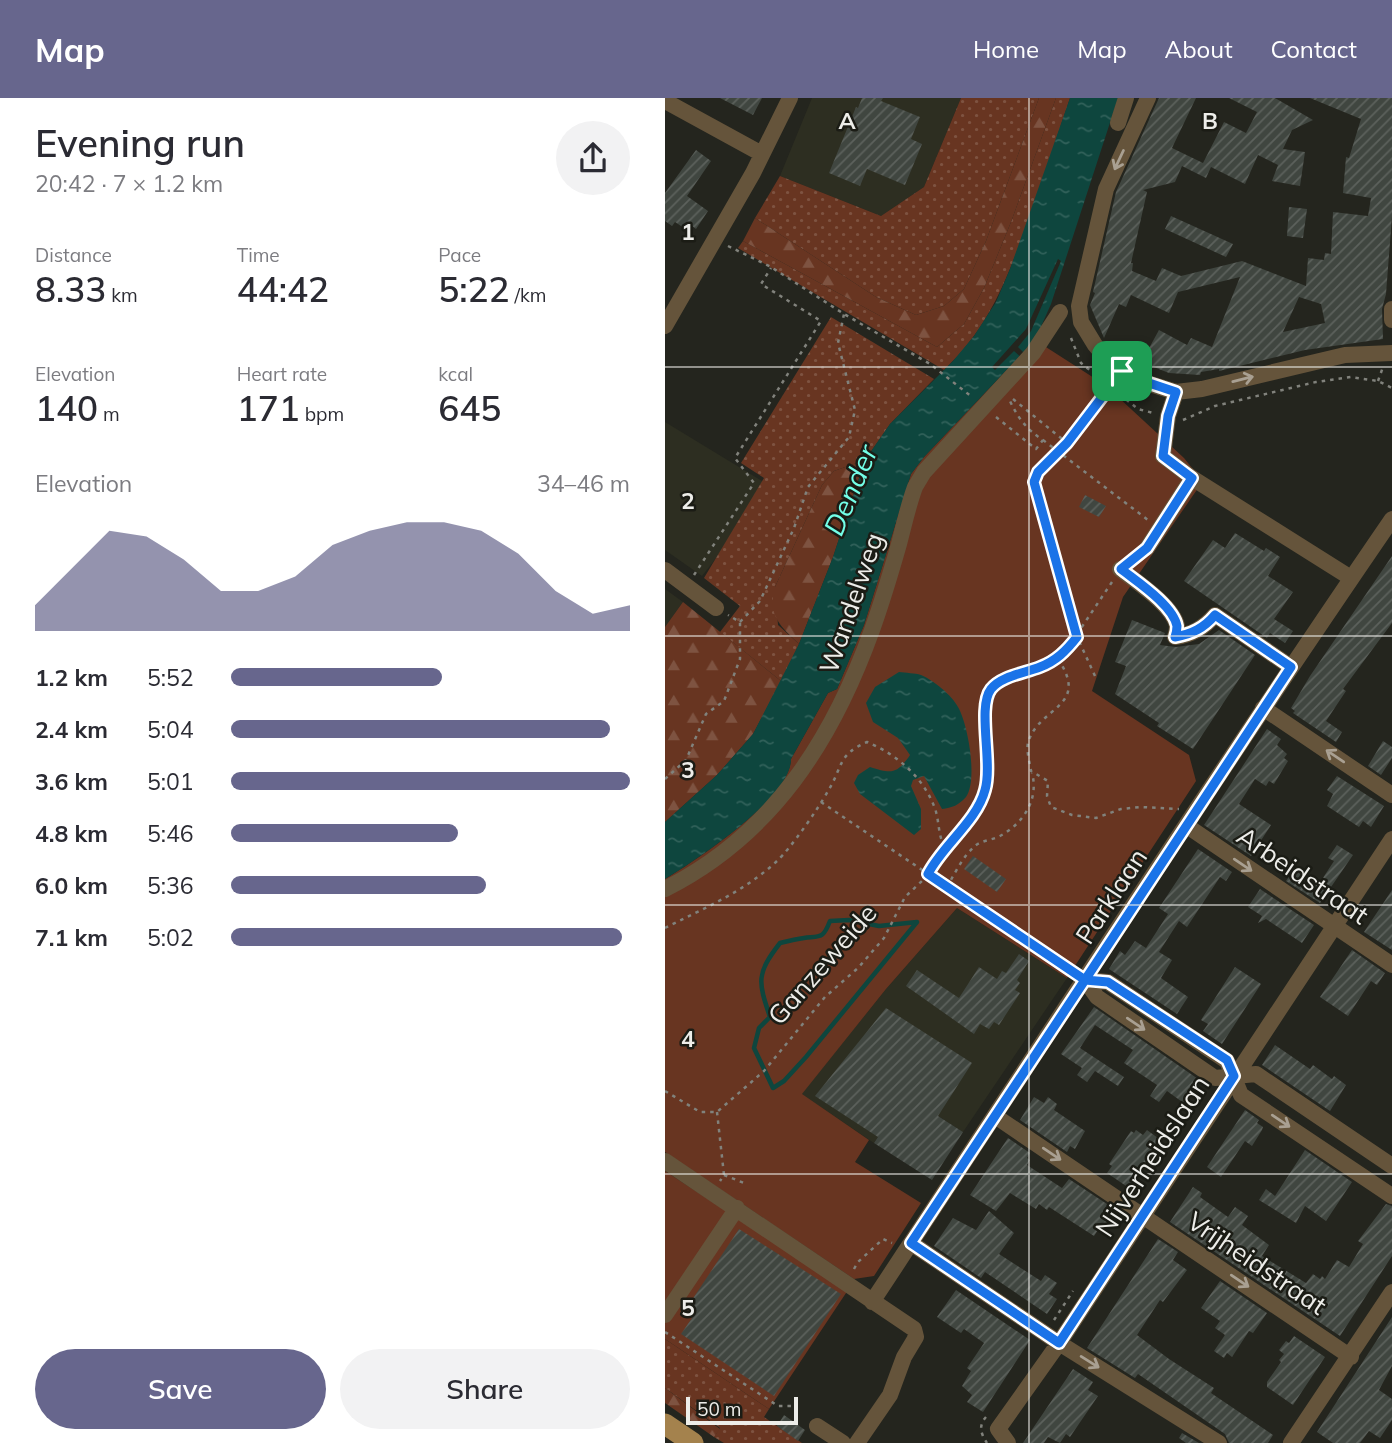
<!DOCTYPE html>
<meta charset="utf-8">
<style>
:root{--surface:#fff;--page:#f2f2f3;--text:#2b2b33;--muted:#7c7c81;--accent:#67668d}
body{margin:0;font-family:Mulish,sans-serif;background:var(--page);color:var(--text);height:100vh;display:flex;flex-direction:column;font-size:26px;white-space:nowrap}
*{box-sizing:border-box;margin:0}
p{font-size:23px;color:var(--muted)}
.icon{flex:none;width:38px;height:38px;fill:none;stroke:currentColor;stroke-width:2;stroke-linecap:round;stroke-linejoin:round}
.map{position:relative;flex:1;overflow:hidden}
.details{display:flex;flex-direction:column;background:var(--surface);width:665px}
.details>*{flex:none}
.scale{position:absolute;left:21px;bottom:18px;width:112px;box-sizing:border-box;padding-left:7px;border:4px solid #edede9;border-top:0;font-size:19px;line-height:24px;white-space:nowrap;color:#edede9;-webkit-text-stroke:5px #1b1c15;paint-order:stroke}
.pin{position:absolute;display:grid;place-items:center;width:60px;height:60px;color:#fff;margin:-30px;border-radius:14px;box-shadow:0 4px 10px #0006}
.round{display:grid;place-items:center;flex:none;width:74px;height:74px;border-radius:37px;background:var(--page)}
.overview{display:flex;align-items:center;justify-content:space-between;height:119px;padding:0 35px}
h1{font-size:38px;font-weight:600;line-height:52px}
.metrics{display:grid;grid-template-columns:repeat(3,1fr);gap:10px;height:119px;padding:7px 35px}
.metrics div{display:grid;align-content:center}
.metrics b{font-size:35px;font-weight:600}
.metrics small{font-size:19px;font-weight:400}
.metrics p{font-size:19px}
.chart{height:196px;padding:14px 35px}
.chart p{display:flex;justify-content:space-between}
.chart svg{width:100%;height:126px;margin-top:7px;fill:var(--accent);opacity:.7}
.action{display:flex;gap:14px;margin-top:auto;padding:14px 35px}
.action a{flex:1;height:80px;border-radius:42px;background:var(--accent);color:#fff;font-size:28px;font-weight:600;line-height:80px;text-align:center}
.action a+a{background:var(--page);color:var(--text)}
ul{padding:0 35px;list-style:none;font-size:23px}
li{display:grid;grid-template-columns:112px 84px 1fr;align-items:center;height:52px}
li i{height:18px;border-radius:9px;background:var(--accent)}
header{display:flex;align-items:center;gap:42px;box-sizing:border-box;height:98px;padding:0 35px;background:var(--accent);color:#fff}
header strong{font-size:33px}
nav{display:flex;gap:38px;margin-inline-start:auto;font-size:24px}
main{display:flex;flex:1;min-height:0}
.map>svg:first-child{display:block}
</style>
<header>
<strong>Map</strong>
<nav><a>Home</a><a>Map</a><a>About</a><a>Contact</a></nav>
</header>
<main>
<section class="details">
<div class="overview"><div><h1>Evening run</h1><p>20:42 · 7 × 1.2 km</p></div><a class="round"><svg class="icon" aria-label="share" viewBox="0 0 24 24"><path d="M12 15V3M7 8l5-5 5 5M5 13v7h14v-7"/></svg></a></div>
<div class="metrics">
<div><p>Distance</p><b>8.33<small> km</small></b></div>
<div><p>Time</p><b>44:42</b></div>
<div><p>Pace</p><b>5:22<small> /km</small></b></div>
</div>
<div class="metrics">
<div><p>Elevation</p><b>140<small> m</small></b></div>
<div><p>Heart rate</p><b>171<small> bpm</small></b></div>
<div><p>kcal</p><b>645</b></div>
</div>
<div class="chart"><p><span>Elevation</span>34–46 m</p>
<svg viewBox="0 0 160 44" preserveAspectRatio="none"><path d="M0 44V35L10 22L20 9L30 11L40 19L50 30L60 30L70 25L80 14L90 9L100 6L110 6L120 9L130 17L140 30L150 38L160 35V44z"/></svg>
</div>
<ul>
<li><b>1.2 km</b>5:52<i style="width:53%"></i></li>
<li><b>2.4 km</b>5:04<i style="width:95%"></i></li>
<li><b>3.6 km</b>5:01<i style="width:100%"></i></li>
<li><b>4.8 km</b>5:46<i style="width:57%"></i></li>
<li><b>6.0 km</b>5:36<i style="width:64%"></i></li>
<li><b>7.1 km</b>5:02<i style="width:98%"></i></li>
</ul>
<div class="action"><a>Save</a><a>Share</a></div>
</section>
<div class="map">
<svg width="727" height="1345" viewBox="0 0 727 1345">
<defs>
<pattern id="grass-dots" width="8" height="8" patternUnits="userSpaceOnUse" patternTransform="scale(1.75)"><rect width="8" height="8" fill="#683521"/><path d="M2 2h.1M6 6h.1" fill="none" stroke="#7e5341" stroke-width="1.8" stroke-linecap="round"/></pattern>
<pattern id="forest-firs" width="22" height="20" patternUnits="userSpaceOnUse" patternTransform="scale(1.75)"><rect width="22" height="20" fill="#683521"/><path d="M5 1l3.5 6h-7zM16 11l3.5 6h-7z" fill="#7e5341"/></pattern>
<pattern id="water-ripples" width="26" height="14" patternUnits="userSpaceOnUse" patternTransform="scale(1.75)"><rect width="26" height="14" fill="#0e463e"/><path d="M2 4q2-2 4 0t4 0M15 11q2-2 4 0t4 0" fill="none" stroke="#31615a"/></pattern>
<pattern id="building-hatch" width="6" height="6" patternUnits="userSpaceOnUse" patternTransform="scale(1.75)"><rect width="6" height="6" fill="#404640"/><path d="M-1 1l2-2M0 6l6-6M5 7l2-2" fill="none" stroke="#5c615c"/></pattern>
</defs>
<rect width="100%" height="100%" fill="#24251e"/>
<path fill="#2d2e21" d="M147 0H296L259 89 216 118 115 78Z
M0 324 107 389 37 478 0 452Z
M0 491 18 504 0 529Z
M292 810 402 880 298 1034 241 997 209 1045 136 996 221 891Z"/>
<path fill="url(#grass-dots)" d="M296 0H374L321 143 299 191 279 208 251 217 211 199 90 120 115 78 216 118 259 89Z
M391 0H405C391 41 378 82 363 123 342 181 325 228 279 272L73 150 78 143 272 249 299 226 319 190 346 124Z
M166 219 269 281 225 326 200 362 169 373 157 387 110 489 113 527 134 546 116 583 55 534 75 508 39 480 99 380 76 365Z
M0 1241 104 1311 99 1319 137 1345H59L49 1339 55 1330 0 1290Z"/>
<path fill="url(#forest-firs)" d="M374 0H391L346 124 319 190 299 226 272 249 78 143 90 120 211 199 251 217 279 208 299 191 321 143Z
M200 362 168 459 134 546C115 528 102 517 110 489L157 387 169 373Z
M18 504 116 583 88 636 52 677 0 724V529Z
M0 1290 55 1331 49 1339 0 1305Z"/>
<path fill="#683521" d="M370 242 440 287 519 360 527 370 540 380 458 499 427 593 524 657 531 683 402 880 292 810 221 891 137 996 204 1042 190 1064 256 1105 209 1178 189 1181 0 1054V781C32 762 126 699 126 661L163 595 172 591 199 527 246 376 259 359Z
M0 1073 183 1192 104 1311 0 1241Z"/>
<path fill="url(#water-ripples)" d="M405 0H453L386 206 370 242 259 359 246 376 199 527 172 591 163 595 126 661C127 699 31 762 0 781V724L52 677 88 636 134 546 168 459 200 362 225 326 288 263 309 238 331 204 345 171Z
M234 574C241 575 250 575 256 577 268 582 287 597 293 609 303 626 313 682 301 699 294 707 287 710 277 711L259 678 248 682 246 688 256 711V731L249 737 195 696 189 685 193 677 205 669C227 676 232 676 245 657L233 640 208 624 201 605 210 589Z"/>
<path fill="#24251e" d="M393 161 396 163 366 233 353 249 361 257 358 261 349 253 330 272 327 269 361 231Z"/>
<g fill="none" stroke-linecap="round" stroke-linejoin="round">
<path stroke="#0e463e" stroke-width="4.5" d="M184 822 214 828 252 824 141 959 119 983 108 990 89 950 94 930 105 919C93 883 91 876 115 845 123 843 131 841 139 840 156 838 158 841 165 823Z"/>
</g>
<path fill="url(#building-hatch)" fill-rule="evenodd" d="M55 0H97L88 17Z
M197 0H218L216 3 255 19 246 41 257 46 240 87 202 71 195 88 164 75 191 9 193 10Z
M494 0H531L507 50 538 65 559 24 581 35 592 14 564 0H610L648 22 627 32 618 51 640 54 635 88 607 83 613 67 593 57 580 86 546 69 541 80 517 68 510 84 478 92 482 94 466 165H468L467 173 491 183 497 170 516 178 577 163 641 188 643 160 659 162 660 155 666 156 668 114 703 118 706 100 678 95 681 59 684 60 696 21 645 0H727V118L721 196 717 211 718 241 640 252 554 273V271L536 274 535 277 504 275 463 259 470 245 483 252 494 232 522 247 526 240 547 249 575 179 513 194 504 215 466 197 461 209 454 206 439 240 425 207 430 195 428 194 451 94ZM634 199 656 206 660 225 618 234Z
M31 52 46 63 22 98 43 113 31 131 26 127 22 132 10 124 7 128 0 123V95Z
M624 109 642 111 638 140 622 138Z
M506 118 568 146 561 159 500 131Z
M420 397 441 408 434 419 414 409Z
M570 435 599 453 601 450 615 459 603 478 628 494 609 521 628 533 620 545 605 535 602 540 519 483 548 442 560 450Z
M727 458V525L678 591 681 593 661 623 677 634 671 644 628 615 630 613 626 610 645 578Z
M467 522 500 535 495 547 511 549 534 546 554 532 590 557 528 651 492 628 494 625 450 596 461 568 450 564Z
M602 631 616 641 612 647 622 656 619 660 623 663 609 686 604 683 601 688 590 681 574 706 606 727 586 758 539 727Z
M718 643 727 649V660L716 677 703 668Z
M672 678 719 708 706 729 698 723 694 729 662 708 668 696 662 692Z
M672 747 688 757 655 805 621 783 630 770 654 786 669 763 663 760Z
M533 751 567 774 561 783 555 779 522 829 514 823 494 854 507 862 496 880 523 899 512 916 444 871 455 853 460 857 470 843 481 850 503 816 494 810Z
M308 758 341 781 332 794 299 771Z
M595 791 649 827 637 845 601 821 593 825 597 818 583 809Z
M727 792V852L699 834Z
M687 852 720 875 712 887 706 883 683 918 655 899Z
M354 856 364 863 352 882 355 885 350 892 355 895 334 927 329 924 324 931 315 926 309 936 241 888 252 872 294 900 314 869 332 881 337 873 341 875Z
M570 869 596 886 557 946 538 933 543 926 536 922Z
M429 909 536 983 520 1006 502 993 494 1004 485 998 492 987 459 965 468 952 430 927 415 950 459 979 453 988 430 973 422 984 412 977 417 970 396 956Z
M221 910 307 965 273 1018 298 1034 267 1082 209 1045 213 1039 150 998Z
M610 947 645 971 648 967 667 981 669 978 681 987 665 1013 597 967Z
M369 999 379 1005 383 999 392 1006 389 1012 420 1033 410 1051 405 1048 402 1054 355 1022Z
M580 1012 594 1022 592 1025 598 1029 597 1032 587 1048 580 1043 556 1079 542 1069Z
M471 1032 478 1037 482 1032 497 1043 464 1090 442 1075 447 1068 444 1066 466 1033 469 1035Z
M343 1040 365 1055 362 1060 365 1062 362 1067 365 1069 397 1090 404 1081 451 1112 439 1131 435 1129 429 1138 384 1109 382 1112 374 1106 371 1111 345 1095 331 1113 305 1097Z
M640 1052 687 1084 661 1123 640 1108 631 1125 594 1102 601 1091 610 1098Z
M528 1089 537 1095 535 1099 563 1119 570 1109 583 1118 577 1127 604 1147 597 1158 641 1185 648 1176 655 1181 657 1178 660 1181 672 1162 684 1169 698 1146 693 1143 721 1106 727 1108V1158L675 1238 505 1124Z
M324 1113 349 1135 334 1156 376 1183 380 1177 392 1185 384 1196 392 1201 382 1216 320 1174 316 1180 269 1148 288 1120 311 1132Z
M74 1131 176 1196 109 1298 16 1236 29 1217 21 1211Z
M493 1141 513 1154 508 1162 522 1172 498 1204 495 1202 472 1237 504 1261 549 1290 546 1295 608 1337 603 1345H564L560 1336 473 1276 470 1280 422 1250Z
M555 1183 602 1215 588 1235 584 1233 567 1259 562 1255 559 1260 549 1253 560 1237 550 1230 555 1223 536 1210Z
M291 1192 365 1242 318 1314 302 1304 307 1297 297 1288 306 1273 302 1270 319 1245 299 1231 296 1235 272 1219Z
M727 1219V1268L714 1292 727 1301V1322L715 1340 704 1333 695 1345H668L652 1334Z
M629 1238 660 1259 628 1307 602 1289V1284L616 1264 614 1262 619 1256 614 1252 621 1243 624 1245Z
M408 1271 428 1284 423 1292 433 1298 405 1339 401 1336 395 1345 383 1339 379 1345H358Z
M119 1317 140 1332 133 1343 112 1328Z
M517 1335 534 1345H521L514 1340Z"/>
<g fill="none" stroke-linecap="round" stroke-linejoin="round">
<path stroke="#81827c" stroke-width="2.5" stroke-dasharray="3.5 5" stroke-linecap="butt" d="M63 148 106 169 179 216 265 266 307 299
M406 240 416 265 473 311 488 315
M713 283 718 269
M348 301 402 345
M331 319 371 351 378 342C362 332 353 320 345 303
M518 322 550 308 651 284 686 279 713 283 727 290
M378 342 483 422
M29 477 89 385 70 360 156 223 96 186 106 170
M75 524 95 503 129 430 143 389 184 339 190 312 173 245 179 216
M393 561C426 610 373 608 363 645 361 653 365 665 366 673L383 683 382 698 386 709 407 717 431 720 456 711 476 709 514 711
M430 578 408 530 369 384 373 374 402 345 449 284
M0 681 21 662 41 616 59 603 75 561V524L63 517
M156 704 406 872
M282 789C290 775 298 758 310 748 317 742 328 742 335 738 359 725 374 701 367 675
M0 830C39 810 79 794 112 763 126 750 153 711 163 693 178 669 172 657 202 644 231 656 257 678 269 708 275 722 272 738 281 751
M0 993 35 1014H52L99 973 160 899 193 870 219 840 240 799 259 781 269 763 286 746 311 709 320 693 323 674 320 610 324 592 333 584 377 568 400 554 447 484
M52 1014 59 1077 55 1083
M59 1077 79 1085
M189 1171 193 1164 218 1141 227 1145
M389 1222 408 1193
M0 1234 113 1308H131
M321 1319C313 1328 316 1336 322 1345"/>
<path stroke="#65543b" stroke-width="16" d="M483 0 441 91 414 208 416 224 430 247 443 262 466 280 511 294 537 291 680 257 727 255
M0 3 97 56
M453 25 461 0
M727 211V222
M0 228 88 75 125 0
M511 294 503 318 498 358 527 380 686 480
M482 450 527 380
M455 471C471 483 508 508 512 528 512 532 511 536 510 539 527 537 539 530 550 517L626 569
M0 472 51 510
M598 610 727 697
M522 728 727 867
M0 791C107 737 167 643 207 532 217 504 226 474 234 446 239 427 243 408 250 389L259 374 368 255 395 214
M420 882 443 884 562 963 576 997 727 1098
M420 882 432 899 550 980 591 976 727 1068
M330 1018 686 1259
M0 1063 249 1231 251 1239 239 1259 225 1297 192 1345
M246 1145 394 1245 554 1345
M207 1204C380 942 550 679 727 421
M0 1217 72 1110
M152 1328 178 1345
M343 1345 333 1331 394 1245 727 741
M626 1345 727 1194"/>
<path stroke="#a4824d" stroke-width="21" d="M0 1326 28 1345"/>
</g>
<defs><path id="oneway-shaft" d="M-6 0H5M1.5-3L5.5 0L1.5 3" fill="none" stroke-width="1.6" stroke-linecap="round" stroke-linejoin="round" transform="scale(1.75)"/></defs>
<g stroke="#a9a092">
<use href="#oneway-shaft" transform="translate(454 62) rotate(115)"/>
<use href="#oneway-shaft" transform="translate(578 281) rotate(-14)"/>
<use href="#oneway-shaft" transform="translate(670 658) rotate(-146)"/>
<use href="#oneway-shaft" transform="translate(578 767) rotate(34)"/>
<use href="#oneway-shaft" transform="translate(471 926) rotate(34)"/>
<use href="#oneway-shaft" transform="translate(616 1023) rotate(34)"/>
<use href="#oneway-shaft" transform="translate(387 1056) rotate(34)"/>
<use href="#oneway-shaft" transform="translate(575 1183) rotate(34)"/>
<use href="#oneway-shaft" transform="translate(425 1264) rotate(32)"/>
</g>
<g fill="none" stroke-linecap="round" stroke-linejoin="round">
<defs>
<path id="route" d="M457 273 402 345 373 374 369 384 412 539C401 553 391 563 375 569 360 575 336 578 326 591 312 609 328 665 320 692 312 723 277 748 263 776L420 882 246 1145 394 1245 569 978 562 962 443 884 420 882 626 569 550 517C539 530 527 536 510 539 511 536 512 532 512 528 508 507 471 483 456 471L482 450 527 380 498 358 503 318 511 294 466 279 457 273"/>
</defs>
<use href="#route" stroke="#fff" stroke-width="14"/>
<use href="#route" stroke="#1a73e8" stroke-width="9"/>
</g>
<path fill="none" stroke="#edede9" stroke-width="2" stroke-opacity="0.55" d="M364 0V1345M0 269H727M0 538H727M0 807H727M0 1076H727"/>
<g text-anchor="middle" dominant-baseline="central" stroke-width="5" stroke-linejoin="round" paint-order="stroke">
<g font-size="26" fill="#edede9" stroke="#1b1c15">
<text transform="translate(186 505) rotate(-71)">Wandelweg</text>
<text transform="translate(638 777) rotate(34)">Arbeidstraat</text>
<text transform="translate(446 798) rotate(-57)">Parklaan</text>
<text transform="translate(157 866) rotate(-49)">Ganzeweide</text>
<text transform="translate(487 1058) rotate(-57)">Nijverheidslaan</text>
<text transform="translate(592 1165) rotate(34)">Vrijheidstraat</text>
</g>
<g font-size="28" font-style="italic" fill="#73ffe8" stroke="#1b1c15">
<text transform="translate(185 392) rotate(-67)">Dender</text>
</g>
</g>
<g font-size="23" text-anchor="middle" font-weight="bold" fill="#edede9" stroke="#1b1c15" stroke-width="5" stroke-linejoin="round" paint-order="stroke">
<text x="182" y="31">A</text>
<text x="545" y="31">B</text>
<text x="23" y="142">1</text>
<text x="23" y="411">2</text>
<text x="23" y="680">3</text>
<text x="23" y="949">4</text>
<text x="23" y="1218">5</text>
</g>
</svg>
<div class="scale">50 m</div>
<div class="pin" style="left:457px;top:273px;background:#1e9e55"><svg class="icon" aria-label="arrive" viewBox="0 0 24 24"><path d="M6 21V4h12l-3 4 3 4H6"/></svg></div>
</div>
</main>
